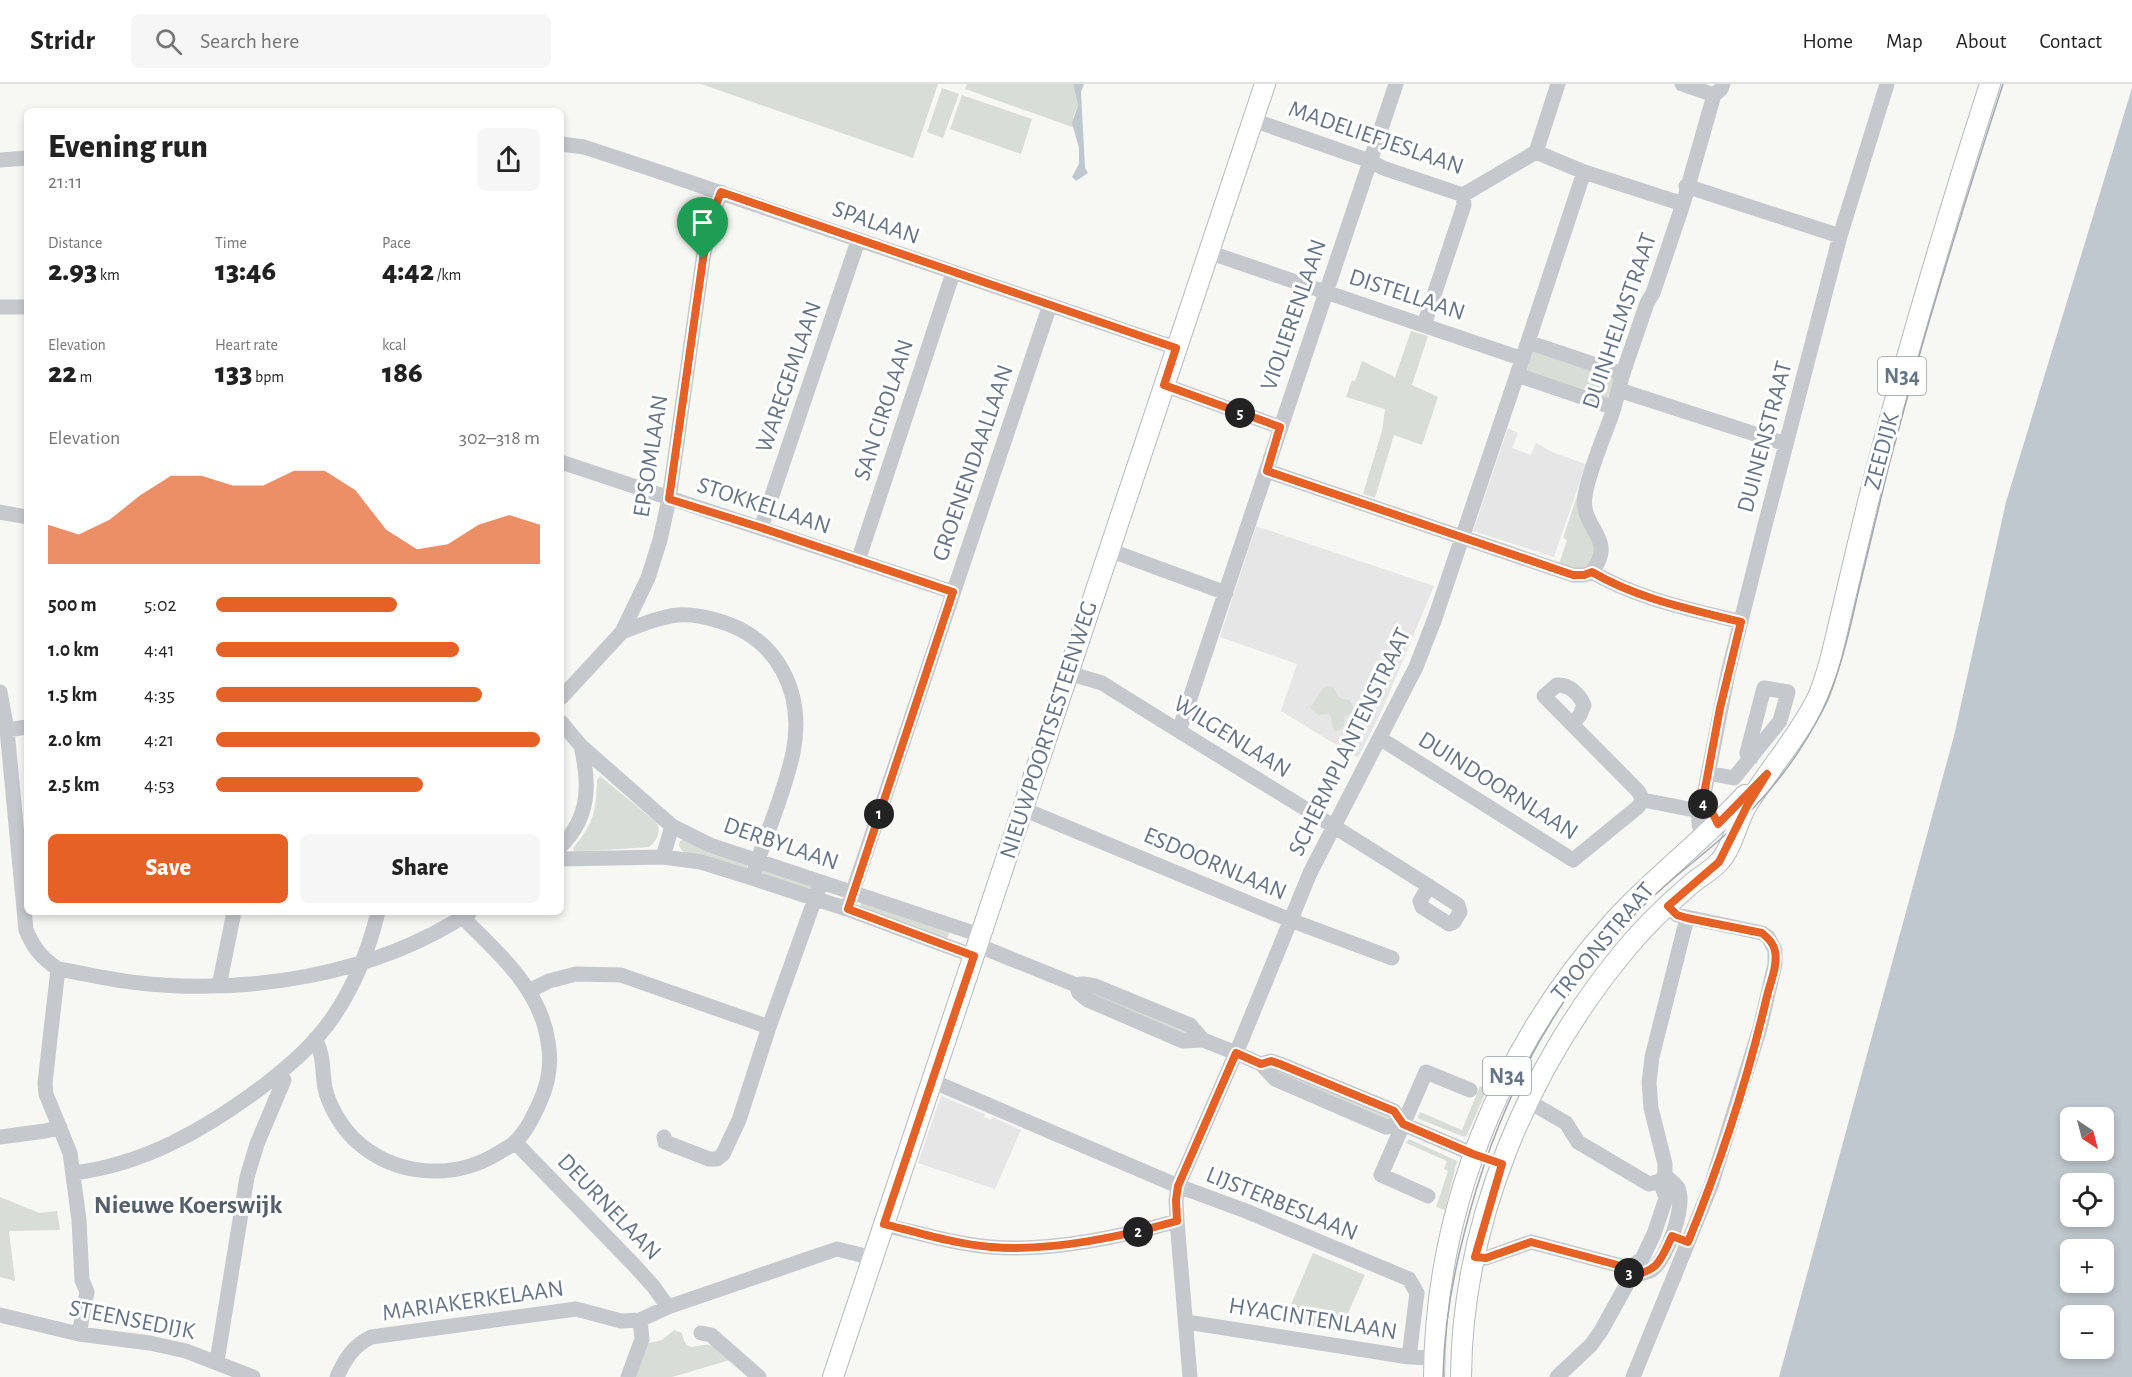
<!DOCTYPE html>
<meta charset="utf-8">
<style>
:root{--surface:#fff;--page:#f6f6f6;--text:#222;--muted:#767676;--line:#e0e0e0;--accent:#e56126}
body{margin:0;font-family:"Alegreya Sans",sans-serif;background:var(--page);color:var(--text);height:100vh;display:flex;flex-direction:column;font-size:22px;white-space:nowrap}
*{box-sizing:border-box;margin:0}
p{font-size:20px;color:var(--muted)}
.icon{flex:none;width:33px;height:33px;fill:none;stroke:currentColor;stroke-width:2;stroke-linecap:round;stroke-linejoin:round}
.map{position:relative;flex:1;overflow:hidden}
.side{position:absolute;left:24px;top:24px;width:540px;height:807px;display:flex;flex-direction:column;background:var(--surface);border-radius:9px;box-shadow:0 3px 9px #0003}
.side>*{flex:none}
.needle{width:39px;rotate:144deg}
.tools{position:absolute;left:2060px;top:1023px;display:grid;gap:12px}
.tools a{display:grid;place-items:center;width:54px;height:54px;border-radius:9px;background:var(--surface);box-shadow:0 3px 9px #0003;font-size:30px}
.pin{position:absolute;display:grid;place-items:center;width:51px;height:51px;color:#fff;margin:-62px -26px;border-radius:50% 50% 50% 0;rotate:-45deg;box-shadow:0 0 6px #0007}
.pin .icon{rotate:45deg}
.km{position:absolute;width:30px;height:30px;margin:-15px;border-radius:50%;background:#222;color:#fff;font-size:16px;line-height:30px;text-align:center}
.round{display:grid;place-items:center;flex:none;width:63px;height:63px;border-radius:9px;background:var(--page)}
.overview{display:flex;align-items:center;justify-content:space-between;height:102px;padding:0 24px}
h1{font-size:33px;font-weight:800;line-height:45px}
.figures{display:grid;grid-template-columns:repeat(3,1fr);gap:9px;height:102px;padding:6px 24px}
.figures div{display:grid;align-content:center}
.figures b{font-size:30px;font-weight:800}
.figures small{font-size:16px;font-weight:400}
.figures p{font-size:16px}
.chart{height:168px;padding:12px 24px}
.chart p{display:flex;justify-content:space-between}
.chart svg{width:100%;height:108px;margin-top:6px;fill:var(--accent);opacity:.7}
.primary-button{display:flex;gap:12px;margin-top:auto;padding:12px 24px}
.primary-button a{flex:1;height:69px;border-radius:9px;background:var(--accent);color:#fff;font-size:24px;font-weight:800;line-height:69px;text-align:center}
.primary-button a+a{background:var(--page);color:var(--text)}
ul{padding:0 24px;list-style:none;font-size:20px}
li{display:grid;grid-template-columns:96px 72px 1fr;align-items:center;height:45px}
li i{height:15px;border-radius:8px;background:var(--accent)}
header{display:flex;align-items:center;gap:36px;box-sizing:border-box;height:84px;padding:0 30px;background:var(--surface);border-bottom:2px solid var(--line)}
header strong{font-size:28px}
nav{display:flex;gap:33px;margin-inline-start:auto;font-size:21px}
.search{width:420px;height:54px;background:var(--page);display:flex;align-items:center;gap:15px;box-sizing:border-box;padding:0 21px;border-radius:9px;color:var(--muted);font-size:22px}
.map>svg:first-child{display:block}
</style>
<header>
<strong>Stridr</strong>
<div class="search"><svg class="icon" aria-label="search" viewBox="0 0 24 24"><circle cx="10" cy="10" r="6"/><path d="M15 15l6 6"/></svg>Search here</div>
<nav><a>Home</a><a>Map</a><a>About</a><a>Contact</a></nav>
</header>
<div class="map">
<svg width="2132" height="1293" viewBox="0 0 2132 1293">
<rect width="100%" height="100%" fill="#f7f7f4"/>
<path fill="#e5e6e5" d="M1508 344 1518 349 1512 364 1531 371 1536 359 1554 369 1586 380 1554 473 1473 447Z
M1256 442 1434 502 1383 624 1358 674 1281 627 1297 580 1220 553Z
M941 1012 985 1030 984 1033 991 1036 992 1033 1021 1046 995 1105 918 1079Z"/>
<path fill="#d8ded5" d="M701 0H938L913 74Z
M967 0H1073L1078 21 1073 33 1075 44 965 5Z
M942 4 959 10 943 54 927 48Z
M962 11 1032 35 1021 70 950 45Z
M1411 247 1428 252 1412 301 1438 313 1422 361 1394 351 1375 414 1363 410 1382 347 1385 325 1346 313 1352 296 1355 297 1362 277 1395 293Z
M1532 265 1615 292 1609 315 1525 289Z
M1578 409 1599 461 1587 486 1558 483 1567 456 1563 454Z
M1328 602 1334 604 1339 614 1349 616 1353 622 1354 628 1344 633 1345 641 1340 646 1335 647 1332 642 1331 632 1328 630 1319 631 1310 624 1323 604Z
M600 692 657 739C661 749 657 757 649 763L575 768 573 764C594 739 596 728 597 696Z
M685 755 747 780V785L684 769 679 762 680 757Z
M762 785 810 798 813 807 763 795 760 788Z
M862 817 951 845 946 857 859 824Z
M1084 904 1189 945 1193 954 1089 912Z
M1271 983 1388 1029 1396 1039 1279 992Z
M1480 1002 1487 1005 1467 1051 1464 1053 1417 1034 1420 1028 1462 1046Z
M1409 1055 1457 1077 1445 1126 1436 1123 1448 1087 1444 1085 1447 1077 1406 1059Z
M0 1113 39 1129 57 1127 60 1146 9 1147 15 1197 0 1193Z
M1313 1169 1365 1191 1340 1247 1287 1239 1290 1223Z
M674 1246 682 1249C686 1272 698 1259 709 1261 716 1262 724 1271 730 1276L672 1293H635L645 1260 662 1256Z"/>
<path fill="#bfc8ce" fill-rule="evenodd" d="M1073 0H1084L1081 8 1085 84 1088 89 1076 97 1072 93 1079 80V64L1072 39 1078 21Z
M2132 4V1293H1779L1954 652 2006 418ZM2070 1034H2103V1066H2070ZM2070 1100H2103V1132H2070ZM2070 1166H2103V1198H2070ZM2070 1232H2103V1264H2070Z"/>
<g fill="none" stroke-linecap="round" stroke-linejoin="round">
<defs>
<path id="major" d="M833 1293 1265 0
M1434 1293C1435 1125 1501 962 1614 837 1655 792 1704 756 1745 711
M1461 1293C1462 1138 1528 983 1626 865 1645 842 1668 820 1690 801 1699 793 1711 787 1719 778 1732 765 1737 738 1747 721 1769 685 1798 653 1817 615 1823 603 1826 590 1830 577 1846 512 1860 447 1877 383 1911 254 1949 127 1990 0"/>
</defs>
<use href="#major" stroke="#b6babe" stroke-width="22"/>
<path stroke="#c5c8cc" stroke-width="15" d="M1682 0 1714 11
M1253 36 1370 77 1383 84 1463 111 1536 68 1584 88 1683 120
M561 60 584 63 657 87 1176 264
M1536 68 1558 0
M0 76 27 74
M1686 102 1840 152
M1208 168 1523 275
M0 223H27
M1424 241 1464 121 1463 111
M1528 258 1623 290
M1517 291 1614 324
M1164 301 1280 343
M1619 306 1786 360
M561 378 953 508
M1267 387 1573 491H1584L1592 488C1638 515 1690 525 1741 538
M0 428 27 433
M761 444 858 157
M1109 466 1226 509
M858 477 953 189
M1592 488C1618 453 1580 446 1585 412 1588 390 1603 355 1611 333 1616 318 1619 303 1623 289 1631 265 1639 242 1647 219L1653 209 1683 120 1714 11 1721 5 1723 0
M622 548C640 541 659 533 678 531 691 530 706 533 719 537 778 554 805 609 793 669 784 711 765 752 752 794
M1068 589 1102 599C1221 674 1341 745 1458 821L1460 828 1454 838 1449 840 1422 823 1420 817 1429 802
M0 608 7 646 26 846C34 865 42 874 58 885L45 999 46 1010 70 1069 79 1136 82 1196 87 1208 79 1250
M561 614 622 548 648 494 660 456 669 415 703 175 710 136 721 108
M561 638 581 662 672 742 663 773 561 775
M1572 640 1580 631 1584 621C1579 610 1569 600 1557 601L1544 612 1638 707 1643 716 1694 726H1700
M7 646 27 643
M1179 647 1396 0
M1381 655 1573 776 1638 723 1643 716
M1708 689 1734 694 1780 637 1788 608 1764 604 1747 669 1751 674
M1023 725 1290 836 1392 874
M672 742 710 761 980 851
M1704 753C1698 745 1697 730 1702 721L1728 589 1764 445 1840 152 1887 0
M561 762C590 733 590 700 581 662
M663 773 701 778 752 794 847 825 974 872
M847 825 1050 221
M977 861 1076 901 1083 900 1095 902 1190 941 1203 956
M58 885C82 889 106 895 131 898 243 912 375 892 470 828
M1076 901 1079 909 1088 916 1183 957 1203 956 1236 969 1261 980 1275 995 1386 1043 1403 1040
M219 902 234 828
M529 907 549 897 576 890 621 891 769 943
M315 955C324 970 322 987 325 1004 329 1022 341 1042 354 1055 394 1093 454 1097 500 1068 505 1065 511 1062 515 1058 526 1048 533 1033 539 1020 548 1001 552 979 548 958 541 906 498 868 462 833
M1261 980 1271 977 1280 980 1394 1027 1403 1040 1473 1070
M932 997 1178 1102 1246 1127 1409 1195 1417 1209 1409 1273
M1528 1017 1566 1039 1578 1058 1649 1100 1660 1097
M0 1053 45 1047 60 1043
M664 1053 665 1058 709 1075H717L723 1070 739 1036 769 943 821 798
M515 1058 633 1180 653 1202 668 1223
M73 1089C143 1081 206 1045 262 1003 289 982 314 961 333 933 355 901 369 865 378 828
M1660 1097 1665 1091V1080L1651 1024 1649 999 1652 973 1687 834
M1428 1112 1381 1091 1426 988 1470 1006
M884 1141C919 1149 955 1160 991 1163 1051 1168 1120 1153 1177 1137
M1475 1173 1486 1174 1531 1158 1629 1184
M1629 1184 1642 1175 1654 1150 1666 1114 1660 1097
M1629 1192C1637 1190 1645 1190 1652 1186 1667 1175 1686 1122 1678 1104 1676 1100 1668 1095 1665 1091
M0 1231 79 1250 150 1259 186 1267 253 1293
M1186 1240 1193 1239 1409 1273 1434 1274
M701 1249 711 1251 759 1293
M217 1277 247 1093 257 1060 284 996 279 989
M337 1293C345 1275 353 1262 371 1253L576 1225 621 1237 640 1236 668 1223 837 1165 873 1174
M628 1293 642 1255 640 1236
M1190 1293 1177 1137 1176 1116 1178 1102 1242 955 1310 789 1416 583 1435 534 1517 291 1584 88
M1557 1293 1591 1261 1601 1247 1627 1200 1629 1184
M1633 1293 1711 1102 1760 944 1775 880V866L1768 853 1762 849 1677 831 1668 822"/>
<use href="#major" stroke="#fff" stroke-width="20"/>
<path stroke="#a3a9af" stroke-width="1.5" d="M1443 1293C1444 1245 1452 1196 1464 1150 1495 1025 1550 914 1642 823 1668 797 1697 776 1724 752 1764 717 1798 675 1822 627 1840 590 1849 549 1858 509 1868 469 1877 429 1887 389 1921 258 1961 129 2003 0"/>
</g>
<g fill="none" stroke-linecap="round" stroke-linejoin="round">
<defs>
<path id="route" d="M721 108 1176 264 1164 301 1280 343 1267 387 1573 491H1584L1592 488C1638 515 1690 525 1741 538L1720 624 1702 721 1710 724 1718 740 1767 690 1747 722 1719 778 1668 822 1677 831 1687 834 1762 849C1767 853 1774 860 1775 867 1778 881 1770 899 1767 912 1748 994 1720 1080 1688 1158L1672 1152C1660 1177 1659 1187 1629 1192V1184L1531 1158 1486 1174 1475 1173 1502 1080 1473 1070 1403 1040 1394 1027 1280 980 1271 977 1261 980 1236 969 1178 1102 1176 1116 1177 1137C1120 1153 1051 1168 991 1163 955 1160 919 1149 884 1140L974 872 848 825 953 508 762 444 669 415 703 175 710 136Z"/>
</defs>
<use href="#route" stroke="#fff" stroke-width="12"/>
<use href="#route" stroke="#e56126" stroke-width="8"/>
</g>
<g text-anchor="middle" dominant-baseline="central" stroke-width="6" stroke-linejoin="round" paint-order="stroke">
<g fill="#fff" stroke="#949eaa" stroke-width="1.5">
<rect x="1878" y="273" width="48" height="38" rx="4.5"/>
<rect x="1483" y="973" width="48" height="38" rx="4.5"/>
</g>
<g font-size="22" font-weight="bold" fill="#667585">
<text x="1902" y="292">N34</text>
<text x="1507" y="992">N34</text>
</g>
<g font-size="24" fill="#667585" stroke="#fff">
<text transform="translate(1376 54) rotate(19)">MADELIEFJESLAAN</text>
<text transform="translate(876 139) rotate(19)">SPALAAN</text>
<text transform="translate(1407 211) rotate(18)">DISTELLAAN</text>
<text transform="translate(1294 231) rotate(-71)">VIOLIERENLAAN</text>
<text transform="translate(1620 237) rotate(-71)">DUINHELMSTRAAT</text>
<text transform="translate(789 293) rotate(-71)">WAREGEMLAAN</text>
<text transform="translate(884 326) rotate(-72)">SAN CIROLAAN</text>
<text transform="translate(1765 353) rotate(-75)">DUINENSTRAAT</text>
<text transform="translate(1882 367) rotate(-75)">ZEEDIJK</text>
<text transform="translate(651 372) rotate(-81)">EPSOMLAAN</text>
<text transform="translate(973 379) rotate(-71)">GROENENDAALLAAN</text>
<text transform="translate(764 422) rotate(18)">STOKKELLAAN</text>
<text transform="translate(1049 646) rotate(-72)">NIEUWPOORTSESTEENWEG</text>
<text transform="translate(1232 653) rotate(32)">WILGENLAAN</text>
<text transform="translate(1350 658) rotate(-64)">SCHERMPLANTENSTRAAT</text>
<text transform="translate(1498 702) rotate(32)">DUINDOORNLAAN</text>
<text transform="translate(781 760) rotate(19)">DERBYLAAN</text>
<text transform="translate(1215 780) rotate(23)">ESDOORNLAAN</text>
<text transform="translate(1603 858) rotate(-50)">TROONSTRAAT</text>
<text transform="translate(1282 1120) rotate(22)">LIJSTERBESLAAN</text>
<text transform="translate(609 1123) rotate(46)">DEURNELAAN</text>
<text transform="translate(473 1217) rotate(-8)">MARIAKERKELAAN</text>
<text transform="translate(1313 1235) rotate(9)">HYACINTENLAAN</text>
<text transform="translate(132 1236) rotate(11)">STEENSEDIJK</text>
</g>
<g font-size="26" font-weight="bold" fill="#545f6a" stroke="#fff">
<text x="188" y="1121">Nieuwe Koerswijk</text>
</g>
</g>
</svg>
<div class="tools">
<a><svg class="needle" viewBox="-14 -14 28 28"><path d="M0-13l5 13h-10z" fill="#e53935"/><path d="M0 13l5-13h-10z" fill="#767676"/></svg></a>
<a><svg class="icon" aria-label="locate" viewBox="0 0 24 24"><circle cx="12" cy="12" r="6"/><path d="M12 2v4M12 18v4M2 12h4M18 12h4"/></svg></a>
<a>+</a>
<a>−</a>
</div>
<div class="pin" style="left:703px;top:175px;background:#1e9e55"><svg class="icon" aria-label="arrive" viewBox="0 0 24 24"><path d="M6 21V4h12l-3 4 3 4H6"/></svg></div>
<b class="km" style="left:879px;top:730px">1</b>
<b class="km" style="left:1138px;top:1148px">2</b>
<b class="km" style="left:1629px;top:1189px">3</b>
<b class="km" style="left:1703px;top:720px">4</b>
<b class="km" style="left:1240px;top:329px">5</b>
<section class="side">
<div class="overview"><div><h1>Evening run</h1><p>21:11</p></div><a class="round"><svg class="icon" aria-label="share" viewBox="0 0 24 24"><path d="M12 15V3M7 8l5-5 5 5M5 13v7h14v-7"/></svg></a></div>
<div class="figures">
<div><p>Distance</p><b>2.93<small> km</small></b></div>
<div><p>Time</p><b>13:46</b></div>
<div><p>Pace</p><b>4:42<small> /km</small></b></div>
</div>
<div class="figures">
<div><p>Elevation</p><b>22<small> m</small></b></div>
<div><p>Heart rate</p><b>133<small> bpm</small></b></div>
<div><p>kcal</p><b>186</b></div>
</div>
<div class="chart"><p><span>Elevation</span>302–318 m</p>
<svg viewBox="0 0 160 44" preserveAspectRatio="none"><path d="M0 44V28L10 32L20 26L30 16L40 8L50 8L60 12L70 12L80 6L90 6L100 14L110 30L120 38L130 36L140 28L150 24L160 28V44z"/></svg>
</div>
<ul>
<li><b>500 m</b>5:02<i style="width:56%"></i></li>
<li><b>1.0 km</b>4:41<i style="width:75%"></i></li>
<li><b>1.5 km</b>4:35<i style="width:82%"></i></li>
<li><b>2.0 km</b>4:21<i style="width:100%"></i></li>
<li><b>2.5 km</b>4:53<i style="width:64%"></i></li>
</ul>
<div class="primary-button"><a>Save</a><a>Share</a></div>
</section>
</div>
